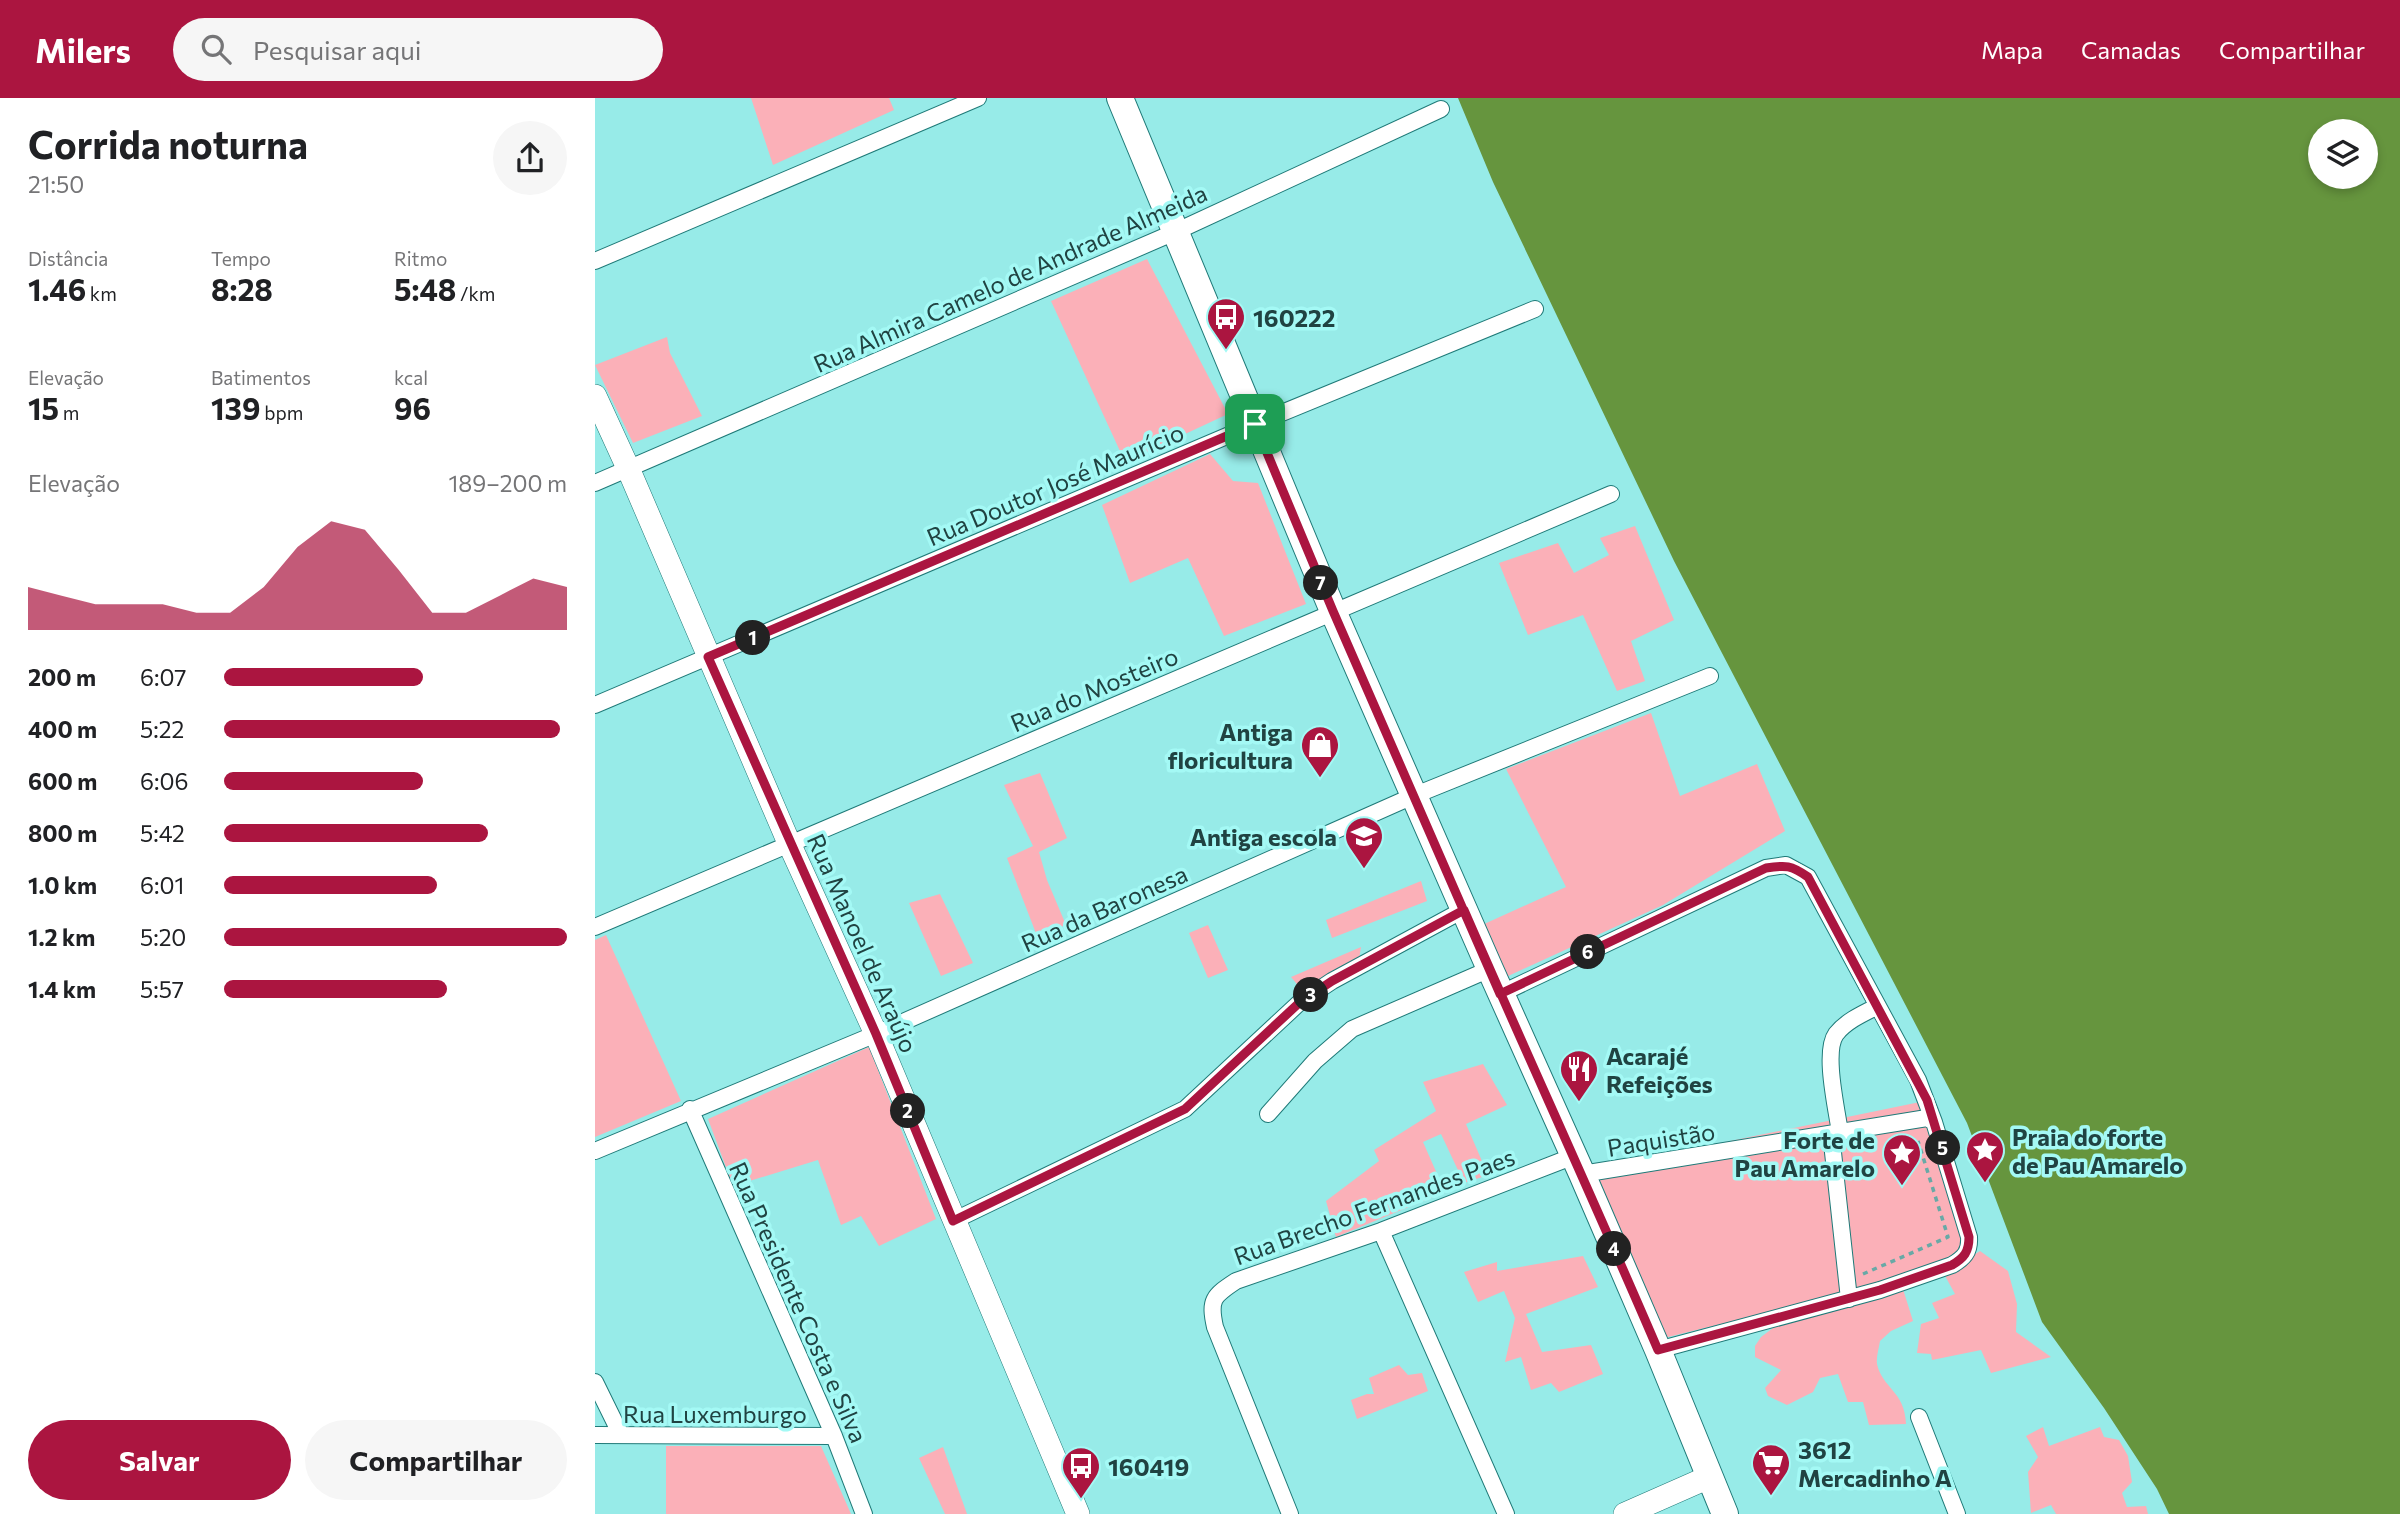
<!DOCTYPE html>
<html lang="pt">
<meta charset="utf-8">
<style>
:root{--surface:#fff;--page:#f6f6f6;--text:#202124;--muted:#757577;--accent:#ab1540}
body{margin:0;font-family:Commissioner,sans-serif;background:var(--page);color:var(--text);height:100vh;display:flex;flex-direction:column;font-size:26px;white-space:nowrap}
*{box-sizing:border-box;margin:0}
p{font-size:23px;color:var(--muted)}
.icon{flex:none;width:38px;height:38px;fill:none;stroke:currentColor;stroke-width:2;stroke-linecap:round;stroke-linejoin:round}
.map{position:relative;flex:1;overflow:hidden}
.details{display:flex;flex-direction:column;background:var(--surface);width:595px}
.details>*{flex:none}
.tools{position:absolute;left:1713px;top:21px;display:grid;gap:14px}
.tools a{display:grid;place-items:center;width:70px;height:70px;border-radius:50%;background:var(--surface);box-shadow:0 4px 10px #0003;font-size:35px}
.pin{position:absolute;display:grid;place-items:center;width:60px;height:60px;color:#fff;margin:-30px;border-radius:14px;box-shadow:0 4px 10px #0006}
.km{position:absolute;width:35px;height:35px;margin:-18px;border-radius:50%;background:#222;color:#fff;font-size:19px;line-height:35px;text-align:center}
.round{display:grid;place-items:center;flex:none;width:74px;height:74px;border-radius:37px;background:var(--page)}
.head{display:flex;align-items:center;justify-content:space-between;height:119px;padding:0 28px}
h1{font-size:38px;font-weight:700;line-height:52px}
.metrics{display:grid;grid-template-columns:repeat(3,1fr);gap:10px;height:119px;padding:7px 28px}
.metrics div{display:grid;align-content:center}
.metrics b{font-size:30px;font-weight:700}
.metrics small{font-size:19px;font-weight:400}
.metrics p{font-size:19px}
.chart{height:196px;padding:14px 28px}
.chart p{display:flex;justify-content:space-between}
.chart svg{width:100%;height:126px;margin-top:7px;fill:var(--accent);opacity:.7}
.action{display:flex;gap:14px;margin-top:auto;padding:14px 28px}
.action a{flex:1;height:80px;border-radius:42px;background:var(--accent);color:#fff;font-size:28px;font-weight:700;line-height:80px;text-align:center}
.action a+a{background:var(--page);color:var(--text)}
ul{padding:0 28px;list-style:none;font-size:23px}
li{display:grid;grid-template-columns:112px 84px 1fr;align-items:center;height:52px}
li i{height:18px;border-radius:9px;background:var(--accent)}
header{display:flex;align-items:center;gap:42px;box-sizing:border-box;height:98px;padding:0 35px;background:var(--accent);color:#fff}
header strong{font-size:33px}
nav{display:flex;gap:38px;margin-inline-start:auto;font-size:24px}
.search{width:490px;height:63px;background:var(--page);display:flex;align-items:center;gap:18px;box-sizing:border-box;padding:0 24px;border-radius:38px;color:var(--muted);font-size:26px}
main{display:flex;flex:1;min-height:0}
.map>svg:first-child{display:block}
</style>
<header>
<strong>Milers</strong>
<div class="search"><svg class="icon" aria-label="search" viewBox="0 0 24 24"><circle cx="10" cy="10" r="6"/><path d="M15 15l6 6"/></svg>Pesquisar aqui</div>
<nav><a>Mapa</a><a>Camadas</a><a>Compartilhar</a></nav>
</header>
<main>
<section class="details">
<div class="head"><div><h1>Corrida noturna</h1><p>21:50</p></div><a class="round"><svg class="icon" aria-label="share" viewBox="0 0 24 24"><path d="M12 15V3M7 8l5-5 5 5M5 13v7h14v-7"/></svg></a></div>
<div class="metrics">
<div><p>Distância</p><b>1.46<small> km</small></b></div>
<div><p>Tempo</p><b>8:28</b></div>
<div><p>Ritmo</p><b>5:48<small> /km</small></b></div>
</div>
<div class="metrics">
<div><p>Elevação</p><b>15<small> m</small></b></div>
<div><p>Batimentos</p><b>139<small> bpm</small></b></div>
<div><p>kcal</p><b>96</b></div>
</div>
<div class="chart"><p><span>Elevação</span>189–200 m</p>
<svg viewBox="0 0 160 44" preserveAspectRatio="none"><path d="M0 44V29L10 32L20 35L30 35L40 35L50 38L60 38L70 29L80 15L90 6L100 9L110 23L120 38L130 38L140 32L150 26L160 29V44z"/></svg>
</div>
<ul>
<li><b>200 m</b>6:07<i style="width:58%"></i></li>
<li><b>400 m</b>5:22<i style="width:98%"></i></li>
<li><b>600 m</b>6:06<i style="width:58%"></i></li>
<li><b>800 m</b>5:42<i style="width:77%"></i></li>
<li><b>1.0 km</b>6:01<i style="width:62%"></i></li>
<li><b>1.2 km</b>5:20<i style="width:100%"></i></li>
<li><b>1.4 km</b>5:57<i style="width:65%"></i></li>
</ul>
<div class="action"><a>Salvar</a><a>Compartilhar</a></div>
</section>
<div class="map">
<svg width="1805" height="1416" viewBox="0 0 1805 1416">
<rect width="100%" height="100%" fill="#97ebe8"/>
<path fill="#fbb0b8" d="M156 0H294L299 12 178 67Z
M552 161 633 316 530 364 456 203Z
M72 239 75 255 107 318 38 345 0 267Z
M615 356 638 383 663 385 711 506 629 538 593 460 535 485 507 407Z
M1040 428 1079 522 1036 543 1050 583 1022 593 988 517 933 537 904 465 963 445 979 475 1014 457 1005 440Z
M1056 615 1085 698 1162 666 1190 733 1068 807 911 879 887 827 971 789 911 671Z
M445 675 472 740 444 754 452 782 471 827 442 838 412 760 438 748 409 687Z
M826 783 832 803 737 840 731 822Z
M345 796 378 865 346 878 314 805Z
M613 827 633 872 613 880 594 835Z
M11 837 86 1003 0 1039V842Z
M766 849 764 861 706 891 696 879Z
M274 949 341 1121 284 1148 266 1118 246 1127 223 1062 138 1088 113 1021Z
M888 966 912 1007 871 1026 893 1077 869 1085 846 1036 828 1044 850 1094 741 1139 731 1103 784 1063 779 1052 841 1013 828 984Z
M1325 1004 1376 1152 1296 1184 1065 1241 994 1072Z
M1385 1153 1413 1173 1422 1206 1421 1234 1456 1259 1396 1275 1386 1252 1337 1262 1336 1256 1322 1255 1326 1226 1344 1220 1337 1205 1360 1196 1349 1176Z
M988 1158 1003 1189 931 1216 947 1254 996 1247 1008 1276 964 1294 956 1285 936 1292 926 1259 910 1264 920 1220 909 1193 883 1204 869 1174 902 1164V1173Z
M1307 1188 1318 1223 1296 1233 1285 1243C1284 1250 1281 1259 1282 1266 1287 1290 1310 1293 1311 1326L1274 1327 1268 1304H1253L1243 1276 1225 1280 1218 1294 1192 1307 1173 1298 1170 1290 1186 1272 1160 1259V1248L1166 1239 1186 1224Z
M804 1267 813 1277 827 1275 833 1293 762 1321 756 1302 772 1296H779L774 1280Z
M1448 1329 1454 1348 1505 1329 1509 1339 1524 1342 1533 1358 1537 1384 1527 1395 1532 1409 1551 1408 1553 1416H1461L1456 1407 1436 1415 1433 1374 1443 1359 1431 1338Z
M71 1348H226L256 1416H71Z
M348 1349 372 1416H350L324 1360Z"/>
<path fill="#66953e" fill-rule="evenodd" d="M863 0H1805V1416H1574L1562 1391 1509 1310 1447 1224 1372 1025 1079 463 898 84ZM1726 33H1771V79H1726Z"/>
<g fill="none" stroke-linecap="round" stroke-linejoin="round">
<defs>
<path id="street" d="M0 163 383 0
M0 385 580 134 846 11
M0 607 660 326 940 211
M0 829 1016 396
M905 896 1171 770 1191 767 1213 779 1323 982 1339 1024
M95 1011 239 1338 269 1416
M673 1016 720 963 757 931 895 871
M1245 1035C1242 1012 1228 954 1241 936 1251 923 1269 915 1283 908
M1236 1036 1254 1201
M0 1053 281 936 818 698 1115 578
M987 1076 1332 1020 1339 1024 1374 1139C1375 1154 1369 1160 1357 1167L1285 1192 1063 1252
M358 1123 590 1011 704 905 737 883 868 812
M786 1133 911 1416
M0 1284 26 1337
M1324 1319 1362 1416
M0 1337 239 1338
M695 1416 620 1229C614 1202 618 1198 641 1183L786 1133 979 1058"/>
<path id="secondary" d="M0 298 33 370 194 745 281 936 483 1416
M1030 1416 1114 1379"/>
<path id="primary" d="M525 0 738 513 895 871 987 1076 1063 1252 1130 1416"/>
</defs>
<use href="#street" stroke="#1f7a78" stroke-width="18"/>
<use href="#secondary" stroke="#1f7a78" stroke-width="24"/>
<use href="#primary" stroke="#1f7a78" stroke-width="28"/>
<path stroke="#68a9a6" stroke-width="3.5" stroke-dasharray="5 5" stroke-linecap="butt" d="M1268 1176 1353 1139 1323 1043"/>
<use href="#street" stroke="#fff" stroke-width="16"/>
<use href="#secondary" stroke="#fff" stroke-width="23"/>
<use href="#primary" stroke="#fff" stroke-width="26"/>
</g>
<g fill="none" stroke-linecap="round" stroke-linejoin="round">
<defs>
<path id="route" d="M660 326 113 559 281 936 358 1123 590 1011 704 905 737 883 869 812C933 959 1000 1105 1063 1252L1285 1192 1357 1167C1369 1160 1374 1154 1374 1139L1332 1002 1213 779C1196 767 1191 767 1171 770L905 896 738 513 660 326"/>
</defs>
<use href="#route" stroke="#fff" stroke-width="14"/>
<use href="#route" stroke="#ab1540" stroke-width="9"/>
</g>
<defs>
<symbol id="bus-pin" viewBox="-11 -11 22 30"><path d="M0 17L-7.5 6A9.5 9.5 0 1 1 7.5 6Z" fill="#ab1540" stroke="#a4f9f5"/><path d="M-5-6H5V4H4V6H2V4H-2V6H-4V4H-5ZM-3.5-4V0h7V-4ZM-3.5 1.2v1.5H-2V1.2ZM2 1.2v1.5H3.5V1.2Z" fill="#fff"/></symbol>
<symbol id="shop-pin" viewBox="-11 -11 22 30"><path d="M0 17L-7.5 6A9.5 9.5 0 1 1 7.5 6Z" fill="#ab1540" stroke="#a4f9f5"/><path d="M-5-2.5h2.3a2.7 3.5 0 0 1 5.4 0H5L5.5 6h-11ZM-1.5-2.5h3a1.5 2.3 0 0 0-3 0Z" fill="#fff"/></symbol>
<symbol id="school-pin" viewBox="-11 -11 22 30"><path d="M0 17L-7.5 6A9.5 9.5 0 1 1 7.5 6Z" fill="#ab1540" stroke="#a4f9f5"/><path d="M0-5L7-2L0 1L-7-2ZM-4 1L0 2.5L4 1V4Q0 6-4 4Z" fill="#fff"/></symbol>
<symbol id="restaurant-pin" viewBox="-11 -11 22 30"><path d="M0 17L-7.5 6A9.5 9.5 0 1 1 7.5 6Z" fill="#ab1540" stroke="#a4f9f5"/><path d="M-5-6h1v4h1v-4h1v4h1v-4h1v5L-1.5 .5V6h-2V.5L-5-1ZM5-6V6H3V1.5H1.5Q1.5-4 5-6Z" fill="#fff"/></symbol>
<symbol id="sight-pin" viewBox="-11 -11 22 30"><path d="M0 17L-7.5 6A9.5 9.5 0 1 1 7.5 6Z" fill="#ab1540" stroke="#a4f9f5"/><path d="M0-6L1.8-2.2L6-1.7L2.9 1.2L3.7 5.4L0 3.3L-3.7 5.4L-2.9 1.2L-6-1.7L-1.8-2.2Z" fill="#fff"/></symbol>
<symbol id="supermarket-pin" viewBox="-11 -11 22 30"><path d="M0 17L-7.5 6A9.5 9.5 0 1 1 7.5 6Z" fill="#ab1540" stroke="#a4f9f5"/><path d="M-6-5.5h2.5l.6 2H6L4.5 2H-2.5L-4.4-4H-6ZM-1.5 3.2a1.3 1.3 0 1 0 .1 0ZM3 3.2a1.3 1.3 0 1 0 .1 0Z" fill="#fff"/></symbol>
</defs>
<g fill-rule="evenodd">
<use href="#bus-pin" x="609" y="197" width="44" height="60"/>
<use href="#shop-pin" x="703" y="625" width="44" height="60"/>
<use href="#school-pin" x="747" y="716" width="44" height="60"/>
<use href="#restaurant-pin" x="962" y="949" width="44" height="60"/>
<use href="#sight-pin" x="1368" y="1030" width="44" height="60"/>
<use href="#sight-pin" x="1285" y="1033" width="44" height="60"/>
<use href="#supermarket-pin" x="1154" y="1343" width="44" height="60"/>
<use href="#bus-pin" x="464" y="1346" width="44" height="60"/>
</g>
<g text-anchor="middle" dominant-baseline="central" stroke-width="7" stroke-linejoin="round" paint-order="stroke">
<g font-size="24" fill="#204342" stroke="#a4f9f5">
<text transform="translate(415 180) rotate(-24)">Rua Almira Camelo de Andrade Almeida</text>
<text transform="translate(460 386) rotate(-23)">Rua Doutor José Maurício</text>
<text transform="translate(499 591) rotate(-23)">Rua do Mosteiro</text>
<text transform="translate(509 810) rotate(-24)">Rua da Baronesa</text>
<text transform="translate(268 845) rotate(66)">Rua Manoel de Araújo</text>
<text transform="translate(1066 1041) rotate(-9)">Paquistão</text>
<text transform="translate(779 1108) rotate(-20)">Rua Brecho Fernandes Paes</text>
<text transform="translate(204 1204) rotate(66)">Rua Presidente Costa e Silva</text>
<text x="120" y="1315">Rua Luxemburgo</text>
</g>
<g font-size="24" font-weight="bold" fill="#204342" stroke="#a4f9f5" text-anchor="start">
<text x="658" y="219">160222</text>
<text x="698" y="633" text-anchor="end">Antiga<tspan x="698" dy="28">floricultura</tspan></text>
<text x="742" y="738" text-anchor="end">Antiga escola</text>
<text x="1011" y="957">Acarajé<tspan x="1011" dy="28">Refeições</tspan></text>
<text x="1417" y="1038">Praia do forte<tspan x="1417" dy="28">de Pau Amarelo</tspan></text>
<text x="1280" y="1041" text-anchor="end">Forte de<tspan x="1280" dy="28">Pau Amarelo</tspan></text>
<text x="1203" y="1351">3612<tspan x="1203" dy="28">Mercadinho A</tspan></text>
<text x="513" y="1368">160419</text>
</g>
</g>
</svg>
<div class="tools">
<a><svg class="icon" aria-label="layers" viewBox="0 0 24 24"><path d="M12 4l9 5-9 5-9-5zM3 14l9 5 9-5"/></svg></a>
</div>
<div class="pin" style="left:660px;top:326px;background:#1e9e55"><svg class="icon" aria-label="arrive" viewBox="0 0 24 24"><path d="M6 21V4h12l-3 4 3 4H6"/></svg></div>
<b class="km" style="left:158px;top:540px">1</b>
<b class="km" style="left:313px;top:1013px">2</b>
<b class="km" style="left:716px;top:897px">3</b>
<b class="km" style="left:1019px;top:1151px">4</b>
<b class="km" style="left:1348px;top:1050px">5</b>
<b class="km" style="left:993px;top:854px">6</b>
<b class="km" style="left:726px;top:485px">7</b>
</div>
</main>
